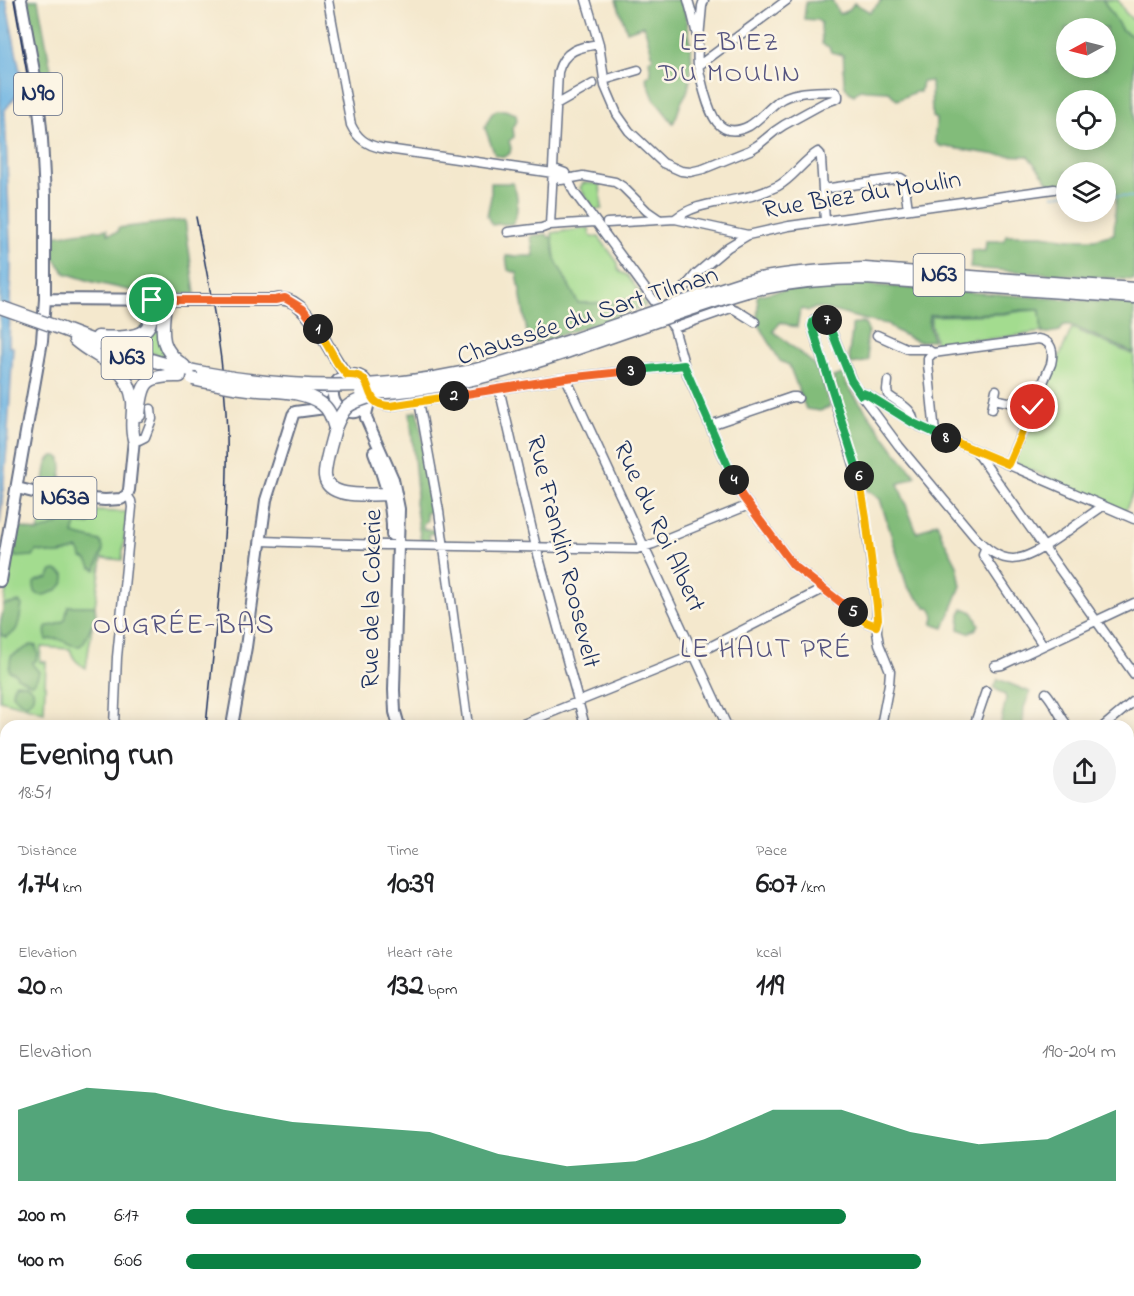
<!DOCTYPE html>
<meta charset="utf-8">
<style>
:root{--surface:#fff;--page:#f2f2f2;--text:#202124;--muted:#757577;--accent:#0b8043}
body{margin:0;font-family:"Indie Flower",sans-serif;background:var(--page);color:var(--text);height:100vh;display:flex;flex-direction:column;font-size:22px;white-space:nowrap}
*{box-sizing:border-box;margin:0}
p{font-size:20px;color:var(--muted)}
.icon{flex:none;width:33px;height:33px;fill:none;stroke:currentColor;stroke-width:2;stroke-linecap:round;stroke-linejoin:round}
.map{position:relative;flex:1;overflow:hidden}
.details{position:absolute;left:0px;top:720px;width:1134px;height:576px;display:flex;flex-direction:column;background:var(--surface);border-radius:18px 18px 0 0;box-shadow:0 3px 15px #0003}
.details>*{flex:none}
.needle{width:39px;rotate:263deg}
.buttons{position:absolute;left:1056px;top:18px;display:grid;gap:12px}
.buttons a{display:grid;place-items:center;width:60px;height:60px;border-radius:50%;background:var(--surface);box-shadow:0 3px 15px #0003;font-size:30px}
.pin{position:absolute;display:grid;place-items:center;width:51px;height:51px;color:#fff;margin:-26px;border:3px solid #fff;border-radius:50%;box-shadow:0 2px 6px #0007}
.km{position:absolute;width:30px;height:30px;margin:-15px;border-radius:50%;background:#222;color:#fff;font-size:16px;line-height:30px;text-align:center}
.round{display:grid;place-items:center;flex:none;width:63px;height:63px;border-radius:32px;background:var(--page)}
.head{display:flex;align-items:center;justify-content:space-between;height:102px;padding:0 18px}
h1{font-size:33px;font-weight:700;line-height:45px}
.stats{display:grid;grid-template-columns:repeat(3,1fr);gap:9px;height:102px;padding:6px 18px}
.stats div{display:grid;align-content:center}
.stats b{font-size:30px;font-weight:700}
.stats small{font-size:16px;font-weight:400}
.stats p{font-size:16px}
.chart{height:168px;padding:12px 18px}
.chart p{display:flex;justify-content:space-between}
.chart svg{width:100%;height:108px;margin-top:6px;fill:var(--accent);opacity:.7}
ul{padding:0 18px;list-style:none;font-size:20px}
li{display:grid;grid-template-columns:96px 72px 1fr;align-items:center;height:45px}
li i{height:15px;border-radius:8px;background:var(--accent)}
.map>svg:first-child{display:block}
</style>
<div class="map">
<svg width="1134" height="1296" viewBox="0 0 1134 1296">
<rect width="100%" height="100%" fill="#fcf5e5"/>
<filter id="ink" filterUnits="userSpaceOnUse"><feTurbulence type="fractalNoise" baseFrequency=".0167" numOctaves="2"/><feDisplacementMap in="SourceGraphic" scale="12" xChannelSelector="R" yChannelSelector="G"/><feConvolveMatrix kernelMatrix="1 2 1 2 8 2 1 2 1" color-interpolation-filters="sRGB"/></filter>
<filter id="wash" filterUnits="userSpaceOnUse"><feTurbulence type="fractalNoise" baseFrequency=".008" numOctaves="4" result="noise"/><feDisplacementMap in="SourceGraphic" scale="24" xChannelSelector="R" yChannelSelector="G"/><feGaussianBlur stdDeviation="1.35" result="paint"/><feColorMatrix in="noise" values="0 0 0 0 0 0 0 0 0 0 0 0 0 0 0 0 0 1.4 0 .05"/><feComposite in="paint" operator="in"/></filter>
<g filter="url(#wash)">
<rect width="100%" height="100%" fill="#f4e8cd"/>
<path fill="#a3dc8f" stroke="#5f8676" stroke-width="1.5" d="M1103 0H1118L1125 12 1134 21V37L1122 30Z
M583 183 600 184 602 209 592 210 591 204 580 188Z
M589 228 590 235 594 237H599L618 263V268L620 272 627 275 643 297 610 303H578L555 259 552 233Z
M158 309 168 358 117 342 133 338Z
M1040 310 1042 332 983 340 973 338 962 342 944 345 936 343 931 325V316L1003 314 1022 311Z
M1072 328 1134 355V491L1125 511 1015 463 1014 460Z
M46 502 89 511 127 512 122 560 102 558 86 668C77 663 73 659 70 649L41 647 40 662H46L44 712 0 700V627L17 527 38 532Z"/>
<path fill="#82bc7a" stroke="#4e766c" stroke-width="1.5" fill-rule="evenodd" d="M28 0H38L52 75 41 77Z
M616 0H682C689 28 696 61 688 89 687 94 684 97 682 101 678 109 678 116 673 123L654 99 646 78 651 74 649 60 653 57 644 25 627 31Z
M832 0 839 14 849 10 854 3 870 12 881 1 880 0H1103L1122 30 1134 37V280L970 268 972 250 985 251 986 241H1004L1006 235H1042L1069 239H1095L1114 234 1116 197 1115 184H1106V172H1066V184L1051 185 1028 156 997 155 940 146 935 142 936 119 932 117 931 81 922 82 920 92H915L897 100 888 91 866 90 860 89 854 95C838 87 846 70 843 55L831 52 829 47 822 44 821 23 817 20 804 19 806 2ZM1066 28H1106V68H1066ZM1066 100H1106V140H1066Z
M497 110H505L516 114 517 121 513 127 514 137 509 141 511 148 510 153 505 157 495 155 485 128C488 121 490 113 497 110Z
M491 183H512C519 192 519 214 512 224H499L492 225 487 216 491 197Z
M185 220 195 294 150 295 93 282 65 273 52 255V236L107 229 108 234 118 232V228Z
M547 234 548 237H552L555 259 578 303H610L641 297 646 306 543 341 529 344 517 273 508 270 506 256H534L531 236Z
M856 284 1134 304V353L1070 325H1064L1060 331 1042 334 1040 310H1022L1003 313 930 315 929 325 933 340C928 341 923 342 918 341 911 339 892 330 888 324 864 322 843 312 819 308H815L809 311 802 309 800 311 797 327 791 326 781 322 773 331 815 365 822 378 830 407 820 411 806 409 789 365 780 361 757 321 758 306 757 297 759 295C791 287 823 285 856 284Z
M861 322 865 324C871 336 867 333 866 344 866 349 869 355 869 360L865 362 851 364C846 353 853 338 852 325Z
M843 374 847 385 895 451 916 476 898 484 917 533 937 522 942 536 957 565 961 586 944 628 932 624C936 617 933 612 929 607H926L907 586 880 499 867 490 833 377Z
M418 411 434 511 426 513 427 520 423 524V529L433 530 437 533 429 534 430 541 421 542 415 502 417 490 410 413Z
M53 456H57L61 459 62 468 60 486 54 491 45 489 43 485C46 476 44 461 53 456Z
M46 502 54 504 56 502 87 505C90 512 93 519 89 525L76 524 73 534 100 541 103 548 102 555 100 557 96 570 91 567 87 560 82 558 78 549C70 552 61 555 52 554 46 553 42 551 36 551L33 556 16 557 13 553 16 534 19 527 38 532 58 524 57 514 48 512 46 506Z
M56 570 65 575C65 579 66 580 63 584 59 590 42 599 36 593 34 590 34 586 34 583L36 581 48 578 52 571Z
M19 602 22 605C21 611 19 627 15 631 13 634 8 635 6 637L1 635 0 626 4 605Z
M68 606H95L96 615 84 642 80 646C64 647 65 635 47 640 45 635 44 631 47 626L56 625 65 620Z
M963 609C974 609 975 617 979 625L975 630 968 633 959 629 960 614Z
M31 645 36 646 38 655 36 661 33 662V665L39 672 38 676 34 683 31 684 17 677 15 673 11 672 9 670 11 656Z
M998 679 1030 692 1024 708 1023 726H1000L1006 699 1005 695 994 688Z
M16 683 26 684 33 690C35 697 31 701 26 705 17 700 7 693 16 683Z
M1128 974H1134V1056L1128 1052Z
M793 1290H848L847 1296H795Z"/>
<path fill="#6bb2e2" stroke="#4370a0" stroke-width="1.5" d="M0 0H6L23 87 5 110 11 265 9 347H13L7 448 0 525Z"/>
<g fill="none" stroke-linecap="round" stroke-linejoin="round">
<path stroke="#6bb2e2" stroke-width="1.5" d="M1053 195 1066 194
M1106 196 1134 197
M1128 940H1134"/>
</g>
</g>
<g filter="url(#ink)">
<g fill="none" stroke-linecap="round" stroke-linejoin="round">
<defs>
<path id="minor" d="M328 0 351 125C357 138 366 145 381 148L553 173 557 170 565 173 574 192 674 328 686 371 739 492 793 565 866 622 876 626
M699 38 702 6 704 0
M599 44 605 86 617 114 629 131 663 163 681 171 690 172 703 169 750 150 758 145 775 131 784 125 824 103 838 98V95L835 91C816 92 793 90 777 102 767 110 759 120 749 126 718 142 710 112 704 91 702 82 699 73 698 64 697 58 698 51 698 45 697 30 692 14 688 0
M698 66 787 0
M604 80 638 70
M556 105 593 84
M553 173 561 180 583 176 615 182 623 187 647 211 660 220
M823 189 901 178 904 180 908 209
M675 219C694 204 714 204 737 199 751 197 765 192 778 186 793 178 803 161 818 152L820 154 821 159 825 221
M607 223 675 219 748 235
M550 225 558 72C564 50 579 47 599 44L586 0
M508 232 542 228 550 225 595 222
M668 305 674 301 696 274 728 247 748 235 789 226 1054 189
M674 328 731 308 736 310 755 322
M877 335 908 349H927L933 353 1038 339C1052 341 1054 351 1051 364L1008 464
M933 353 928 358V364L935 433
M566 378 727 726
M888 381 887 390 888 395C898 403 915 409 913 423
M499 388 536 547 585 726
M861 395 863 393 868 395 919 426 1134 519
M370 396C376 402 381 406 390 406L566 378 684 365
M994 399 1033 407
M419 401 439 511 468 726
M992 409 996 390
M710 425 792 397H796L798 398
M134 439 139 440 145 437 152 419 151 409
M976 451 1134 674
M260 541C304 542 348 545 392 545
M399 545 637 549 653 544 749 505
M985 548 983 555 1043 645
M995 666 1002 665 1134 603
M1046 693C1055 703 1059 716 1068 726
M114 726 117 657 132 507 131 501 127 495
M518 726 694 655 823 589
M881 726 889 684 890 671 879 644 877 632V606L861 488 812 326 815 319C821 316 824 317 828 322L853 384 899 446 974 536C1005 570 1022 562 1056 539 1072 528 1087 517 1103 506
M974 726 986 691
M1104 726 1134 701
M1128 777 1134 775
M0 782 6 783
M1128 811 1134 807
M1128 905H1134
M1128 1054 1134 1057
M1128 1197 1134 1213
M715 1290 721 1296
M976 1290 982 1296
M1080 1290 1082 1296"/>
<path id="major" d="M45 299 190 300
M226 300H275C307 290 329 357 347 375
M367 405C363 409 360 411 355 412 326 415 325 372 355 375 366 376 372 389 370 400 368 407 366 410 366 418L393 479 399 509 394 690 395 712 399 726
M374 452C385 479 393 506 392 535
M17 488 49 496 105 500 121 499 127 495 129 490 134 439
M0 581 42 341 45 299V196L42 139 37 88 21 0
M232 726 246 647 266 500 293 415 295 412 333 407
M1128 967 1134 968
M461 1290V1296
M126 1296 128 1290"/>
<path id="highway" d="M744 282C785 273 824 270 865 269L1134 289
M747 291C787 282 825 278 866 278L1134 297
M165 300C163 330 156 347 184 366
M62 329C108 347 156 364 204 373
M98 337C112 338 142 340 149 325 152 318 152 308 152 300
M75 340C99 361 127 363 133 401 134 414 130 426 134 439
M302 394 322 393
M139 415C142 382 145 375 180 376
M335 428C332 441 324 465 325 476 327 500 372 494 389 494"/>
</defs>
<use href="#minor" stroke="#677085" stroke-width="11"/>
<use href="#major" stroke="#677085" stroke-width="14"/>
<use href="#highway" stroke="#677085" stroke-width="15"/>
<use href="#minor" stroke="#fff" stroke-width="8"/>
<use href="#major" stroke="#fff" stroke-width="10"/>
<use href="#highway" stroke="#fff" stroke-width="12"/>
<path stroke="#1b2f5e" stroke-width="1.5" d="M14 0 29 85
M196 217C210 288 225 360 227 434 229 531 215 629 206 726
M108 1296 109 1290"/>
<defs>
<path id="major-bridge" d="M190 300H226"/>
<path id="highway-bridge" d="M0 307 62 329
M204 373C293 390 383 390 471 371 504 364 536 352 567 342 626 322 685 301 744 282
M193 379C211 383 230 387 249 389 272 392 303 389 322 404 330 410 332 419 335 428
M361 393C432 393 499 374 566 352 626 332 686 309 747 291
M335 428C345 404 348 404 372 396"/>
</defs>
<use href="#major-bridge" stroke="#677085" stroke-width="14" stroke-linecap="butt"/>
<use href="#highway-bridge" stroke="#677085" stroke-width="15" stroke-linecap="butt"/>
<use href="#major-bridge" stroke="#fff" stroke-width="10"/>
<use href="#highway-bridge" stroke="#fff" stroke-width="12"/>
</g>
</g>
<g fill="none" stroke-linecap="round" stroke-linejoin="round" filter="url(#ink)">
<defs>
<path id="split-1" d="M152 300H275L285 298 303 309 318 329"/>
<path id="split-2" d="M318 329 338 364 347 375C380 373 358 405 390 406L454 396"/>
<path id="split-3" d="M454 396 566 378 631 371"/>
<path id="split-4" d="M631 371 684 365 734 480"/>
<path id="split-5" d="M734 480 742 496 793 565 853 612"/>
<path id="split-6" d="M853 612 866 622 876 626 878 619 877 606 866 518 859 476"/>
<path id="split-7" d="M827 320 825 318 818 317 813 322 812 326 859 476"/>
<path id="split-8" d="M827 320 851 380 861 395 863 393 868 395 913 423 946 438"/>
<path id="split-9" d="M946 438 1008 464 1033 407"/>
</defs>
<use href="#split-1" stroke="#fff" stroke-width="12"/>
<use href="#split-2" stroke="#fff" stroke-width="12"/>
<use href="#split-3" stroke="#fff" stroke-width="12"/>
<use href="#split-4" stroke="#fff" stroke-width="12"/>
<use href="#split-5" stroke="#fff" stroke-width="12"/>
<use href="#split-6" stroke="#fff" stroke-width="12"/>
<use href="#split-7" stroke="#fff" stroke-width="12"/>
<use href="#split-8" stroke="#fff" stroke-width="12"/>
<use href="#split-9" stroke="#fff" stroke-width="12"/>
<use href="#split-1" stroke="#f0652b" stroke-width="8"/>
<use href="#split-2" stroke="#f5b400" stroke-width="8"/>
<use href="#split-3" stroke="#f0652b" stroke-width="8"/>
<use href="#split-4" stroke="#22a559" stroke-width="8"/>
<use href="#split-5" stroke="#f0652b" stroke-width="8"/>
<use href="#split-6" stroke="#f5b400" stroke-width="8"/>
<use href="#split-7" stroke="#22a559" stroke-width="8"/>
<use href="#split-8" stroke="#22a559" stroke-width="8"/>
<use href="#split-9" stroke="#f5b400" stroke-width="8"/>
</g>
<g text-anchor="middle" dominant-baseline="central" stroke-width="5" stroke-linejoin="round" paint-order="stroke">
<g fill="#fcf5e5" stroke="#5e6a86" stroke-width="1.5">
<rect x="14" y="73" width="48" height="42" rx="4.5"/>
<rect x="913.5" y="254" width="51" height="42" rx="4.5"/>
<rect x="101.5" y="337" width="51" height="42" rx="4.5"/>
<rect x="33.5" y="477" width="63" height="42" rx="4.5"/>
</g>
<g font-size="24" font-weight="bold" fill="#1b2f5e">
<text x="38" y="94">N90</text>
<text x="939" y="275">N63</text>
<text x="127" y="358">N63</text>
<text x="65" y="498">N63a</text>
</g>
<g font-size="26" fill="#1b2f5e" stroke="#fcf5e5">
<text transform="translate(862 196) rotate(-9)">Rue Biez du Moulin</text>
<text transform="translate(588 317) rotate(-18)">Chaussée du Sart Tilman</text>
<text transform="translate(658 527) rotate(65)">Rue du Roi Albert</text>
<text transform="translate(562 552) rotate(76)">Rue Franklin Roosevelt</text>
<text transform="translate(373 599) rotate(-89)">Rue de la Cokerie</text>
</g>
<g font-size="27" letter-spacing="1.5" fill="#555480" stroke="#fcf5e5">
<text x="730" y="43">LE BIEZ<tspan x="730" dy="31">DU MOULIN</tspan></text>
</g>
<g font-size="28" letter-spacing="1.5" fill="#555480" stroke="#fcf5e5">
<text x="184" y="626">OUGRÉE-BAS</text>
<text x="766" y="650">LE HAUT PRÉ</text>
</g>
</g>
</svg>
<div class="buttons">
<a><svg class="needle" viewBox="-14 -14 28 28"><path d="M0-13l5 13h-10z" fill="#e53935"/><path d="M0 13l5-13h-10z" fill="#757577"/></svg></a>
<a><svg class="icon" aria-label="locate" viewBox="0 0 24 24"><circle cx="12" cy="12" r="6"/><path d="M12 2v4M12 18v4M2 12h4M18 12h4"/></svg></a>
<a><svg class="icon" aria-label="layers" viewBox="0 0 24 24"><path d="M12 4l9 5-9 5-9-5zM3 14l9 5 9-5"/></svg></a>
</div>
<div class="pin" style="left:152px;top:300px;background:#1e9e55"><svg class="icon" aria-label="arrive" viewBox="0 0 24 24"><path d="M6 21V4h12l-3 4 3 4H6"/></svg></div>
<div class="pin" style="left:1033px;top:407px;background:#d93025"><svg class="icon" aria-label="check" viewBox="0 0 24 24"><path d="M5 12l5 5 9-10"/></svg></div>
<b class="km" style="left:318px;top:329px">1</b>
<b class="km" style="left:454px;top:396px">2</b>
<b class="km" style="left:631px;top:371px">3</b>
<b class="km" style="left:734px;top:480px">4</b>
<b class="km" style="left:853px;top:612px">5</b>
<b class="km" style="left:859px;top:476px">6</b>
<b class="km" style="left:827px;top:320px">7</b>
<b class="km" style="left:946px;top:438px">8</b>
<section class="details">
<div class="head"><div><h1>Evening run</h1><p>18:51</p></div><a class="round"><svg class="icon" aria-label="share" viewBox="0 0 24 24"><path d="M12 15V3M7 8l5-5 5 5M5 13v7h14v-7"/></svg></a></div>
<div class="stats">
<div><p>Distance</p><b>1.74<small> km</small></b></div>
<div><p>Time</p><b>10:39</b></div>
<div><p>Pace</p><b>6:07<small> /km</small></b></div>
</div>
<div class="stats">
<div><p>Elevation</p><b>20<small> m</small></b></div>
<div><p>Heart rate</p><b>132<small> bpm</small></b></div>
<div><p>kcal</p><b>119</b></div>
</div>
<div class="chart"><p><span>Elevation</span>190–204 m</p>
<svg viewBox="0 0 160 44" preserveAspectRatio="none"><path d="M0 44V15L10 6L20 8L30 15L40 20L50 22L60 24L70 33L80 38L90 36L100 27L110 15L120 15L130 24L140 29L150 27L160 15V44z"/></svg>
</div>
<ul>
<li><b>200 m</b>6:17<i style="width:71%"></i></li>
<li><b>400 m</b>6:06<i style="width:79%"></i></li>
</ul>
</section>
</div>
